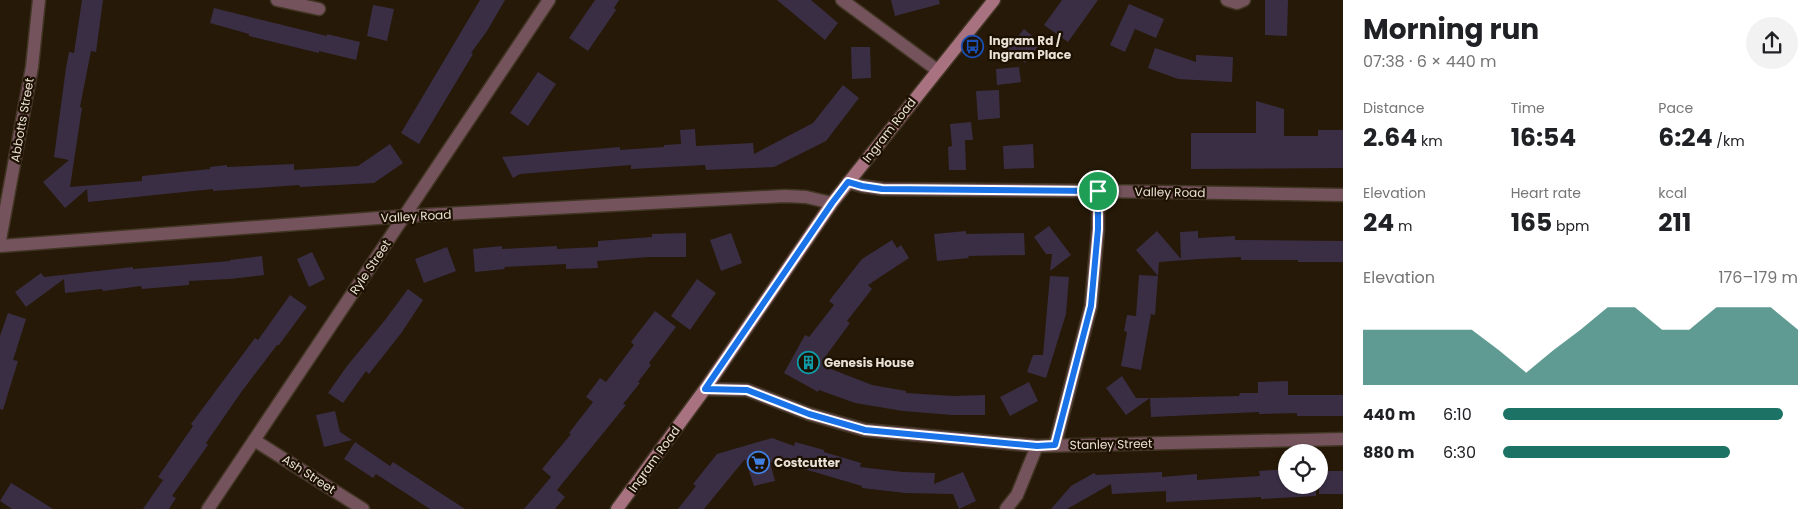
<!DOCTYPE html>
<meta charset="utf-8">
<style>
:root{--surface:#fff;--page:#f2f2f2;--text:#202124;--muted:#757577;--accent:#1c7264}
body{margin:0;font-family:Poppins,sans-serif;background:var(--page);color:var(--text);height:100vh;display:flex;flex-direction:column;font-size:19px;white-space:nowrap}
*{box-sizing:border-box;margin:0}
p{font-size:16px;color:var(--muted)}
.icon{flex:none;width:28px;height:28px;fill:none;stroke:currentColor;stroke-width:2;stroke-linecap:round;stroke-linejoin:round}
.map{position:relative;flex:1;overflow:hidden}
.sheet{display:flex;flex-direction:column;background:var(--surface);width:475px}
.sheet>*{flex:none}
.controls{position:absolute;left:1278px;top:444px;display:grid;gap:10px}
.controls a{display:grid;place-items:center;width:50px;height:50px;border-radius:50%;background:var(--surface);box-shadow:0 1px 4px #0004;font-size:25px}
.pin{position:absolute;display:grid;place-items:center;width:42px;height:42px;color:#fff;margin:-21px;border:2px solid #fff;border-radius:50%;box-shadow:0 1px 5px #0007}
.round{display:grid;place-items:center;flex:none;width:52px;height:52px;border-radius:26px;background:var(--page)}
.headline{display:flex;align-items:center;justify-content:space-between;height:85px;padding:0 20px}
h1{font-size:28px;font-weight:700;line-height:38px}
.figures{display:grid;grid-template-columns:repeat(3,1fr);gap:8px;height:85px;padding:5px 20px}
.figures div{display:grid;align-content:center}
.figures b{font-size:25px;font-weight:700}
.figures small{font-size:14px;font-weight:400}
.figures p{font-size:14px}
.chart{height:140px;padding:10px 20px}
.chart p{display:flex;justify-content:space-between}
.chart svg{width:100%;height:90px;margin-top:5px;fill:var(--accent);opacity:.7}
ul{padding:0 20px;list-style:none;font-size:16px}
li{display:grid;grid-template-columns:80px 60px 1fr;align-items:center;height:38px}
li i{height:12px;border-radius:6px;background:var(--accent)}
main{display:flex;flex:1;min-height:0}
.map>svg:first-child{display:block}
</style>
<main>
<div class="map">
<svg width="1343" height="509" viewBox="0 0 1343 509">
<rect width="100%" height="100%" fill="#261907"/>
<path fill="#3a2e45" d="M82 0H103L96 52 91 51 80 107 82 108 70 187 142 181V176L210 169V167L227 165V167L294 164V170L358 166 390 144 403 163 374 183 300 187 299 185 213 191V189L88 202 87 189 65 208 43 182 69 160 54 157 66 68 69 52 74 53Z
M480 0H505L487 31 471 53 473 54 419 144 401 133Z
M595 0H619L614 8 616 10 588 51 569 38Z
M777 0H811L838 23 825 40Z
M891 0H939L940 4 895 16Z
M1062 0H1098L1068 42 1044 25Z
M1265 0H1288L1287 36 1265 35Z
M1129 4 1164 19 1156 38 1135 29 1125 52 1110 45Z
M373 5 394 9 387 41 367 36Z
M214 8 327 36V34L360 42 356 60 319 51V53L249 36V34L210 23Z
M1024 29 1041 43 1025 63 1008 49Z
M851 47H870L871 78 852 79Z
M1155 48 1196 62V55L1233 57 1232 82 1178 79 1148 68Z
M1019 67 1021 82 997 85 996 69Z
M538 72 556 84 528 126 510 113Z
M843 85 859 98 826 141 774 167 706 170 705 165 631 169V165L520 174 513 178 502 157 620 147V150L664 147V145L681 144 680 130 695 129 696 146 753 143 754 154 813 123Z
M999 90 1000 118 978 120 976 91Z
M1256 101 1284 109V136H1318V130H1343V168L1191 169V133H1256Z
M971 122 973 140H965L966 170H949L948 147 952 146 950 124Z
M1033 144 1034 168 1004 169 1003 146Z
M1049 226 1071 255 1050 271 1052 254H1046L1034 237Z
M966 231V234L1024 233 1025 255 968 256 969 258 937 261 934 234Z
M1157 231 1181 259 1180 232 1198 231V238L1235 236V240L1343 241V262H1298V260H1241V257L1199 259 1159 262 1158 276 1136 250Z
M686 233V257H649L597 261 598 268 566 269V264L504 267 505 269 475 272 473 249 502 246V249L557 246V249L598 247V241L652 237V234Z
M731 233 742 263 721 271 710 240Z
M892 240 897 248 901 245 909 258 868 285 872 289 847 321 850 323 823 360 833 365 831 369 872 385 906 391V393L953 396 985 395V415H952L903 411 855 403 819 390 818 392 784 373 805 335 809 337 834 305 829 301 862 259Z
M447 247 456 271 424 283 415 259Z
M312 252 325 279 309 287 297 259Z
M262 256 264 275 230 279 189 281V285L142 289 141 286 103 291 102 289 65 293 64 279 26 307 15 292 41 273 44 277 133 267V269L230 261V260Z
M1139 275 1158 276 1155 315 1151 314 1141 370 1121 366 1127 332 1124 331 1127 315 1136 316Z
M1050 276 1069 277 1066 314 1046 378 1027 372 1033 355H1043Z
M697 279 716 293 690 330 671 316Z
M408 289 423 300 402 332 369 374 366 371 343 403 328 393 347 366 385 320Z
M290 295 307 307 279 345H277L242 391 206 443 208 445 172 496 176 498 169 509H143L163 480 158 477 193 426 191 424 255 338 258 340Z
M655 311 676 327 649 363 651 365 638 382 640 383 623 404 626 405 557 490 565 497 555 509H524L551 477 542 469 571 434 569 433 593 402 586 397 600 378 606 382 634 345 631 342Z
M8 313 26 319 13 360 18 361 3 410 0 409V336Z
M1122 376 1136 398H1150L1126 415 1106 388Z
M1288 381V395H1343V416H1297V413L1259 414V412L1151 417 1150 398 1239 396 1240 393H1258V382Z
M1029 382 1038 401 1010 416 1000 397Z
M335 411 340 432 352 440 324 447 316 415Z
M772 438 794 446 795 442 824 450V452L861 463 860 467 903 472 935 473 934 484 963 472 976 501 959 509 953 494 905 493 862 488V486L804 469 770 462 775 481 754 486 745 459 704 509H678L696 486 693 484 717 454Z
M355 442 390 466 393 462 465 509H430L376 474 373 478 344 459Z
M1286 469V485H1316V496L1261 499V497L1166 502V491L1112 494 1111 484 1067 509H1051L1071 486 1094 473 1096 475 1162 472V477L1197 474V480L1260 476 1259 471Z
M1319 471H1343V494H1319Z
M11 483 26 492 53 509H12L0 501Z"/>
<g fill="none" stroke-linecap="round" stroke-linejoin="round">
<defs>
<path id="street" d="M277 0 319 9
M842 0 937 70
M1227 0 1237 3 1244 0
M848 182 862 186 883 189 1098 191 1343 195
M0 240 32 67 39 0
M0 246 405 216 785 196 806 197 832 203
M705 389 747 390 809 414 865 430 1037 446 1343 439
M254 440 363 509
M1055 445 1091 306 1098 229V191
M208 509 549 0
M1006 509 1017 495 1037 446"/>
<path id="secondary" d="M617 509 705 389 832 203 994 0"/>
</defs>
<use href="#street" stroke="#413524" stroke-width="15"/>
<use href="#secondary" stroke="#413524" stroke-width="15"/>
<use href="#street" stroke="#75535c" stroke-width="12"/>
<use href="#secondary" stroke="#a87281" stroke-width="12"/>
</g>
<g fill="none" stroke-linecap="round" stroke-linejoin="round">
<defs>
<path id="route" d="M848 182 862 186 882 189 1098 191V229L1091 306 1055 445 1037 446 865 430 809 414 747 390 705 389 832 203Z"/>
</defs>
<use href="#route" stroke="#fff" stroke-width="10"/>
<use href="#route" stroke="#1a73e8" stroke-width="6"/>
</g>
<defs>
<symbol id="bus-ring" viewBox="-11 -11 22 22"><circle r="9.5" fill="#1c1001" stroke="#1a4fb4" stroke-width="1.5"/><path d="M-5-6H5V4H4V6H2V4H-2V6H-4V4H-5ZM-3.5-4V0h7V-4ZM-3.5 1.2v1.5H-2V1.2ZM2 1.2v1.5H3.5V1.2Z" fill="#1a4fb4"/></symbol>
<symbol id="building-ring" viewBox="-11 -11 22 22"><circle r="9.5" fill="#1c1001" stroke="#0f9aa8" stroke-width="1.5"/><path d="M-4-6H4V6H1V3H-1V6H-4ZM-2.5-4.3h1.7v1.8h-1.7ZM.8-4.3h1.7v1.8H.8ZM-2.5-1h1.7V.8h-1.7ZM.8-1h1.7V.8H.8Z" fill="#0f9aa8"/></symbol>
<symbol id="supermarket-ring" viewBox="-11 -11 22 22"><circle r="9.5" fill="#1c1001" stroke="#3f7fe0" stroke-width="1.5"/><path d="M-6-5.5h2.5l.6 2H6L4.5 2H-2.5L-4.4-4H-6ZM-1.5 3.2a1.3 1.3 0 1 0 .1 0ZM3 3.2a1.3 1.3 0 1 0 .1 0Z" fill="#3f7fe0"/></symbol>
</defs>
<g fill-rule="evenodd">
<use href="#bus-ring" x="960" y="34" width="25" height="25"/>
<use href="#building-ring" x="796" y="350" width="25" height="25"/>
<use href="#supermarket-ring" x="746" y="450" width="25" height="25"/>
</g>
<g text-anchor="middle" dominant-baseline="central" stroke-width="4.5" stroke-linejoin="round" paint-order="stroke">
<g font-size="12" font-weight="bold" fill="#eae1d6" stroke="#1c1001" text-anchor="start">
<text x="989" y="40">Ingram Rd /<tspan x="989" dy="14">Ingram Place</tspan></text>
<text x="824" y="362">Genesis House</text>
<text x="774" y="462">Costcutter</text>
</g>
<g font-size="12" fill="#eae1d6" stroke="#1c1001">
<text transform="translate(22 120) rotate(-80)">Abbotts Street</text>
<text transform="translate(889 130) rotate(-52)">Ingram Road</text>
<text transform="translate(1170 192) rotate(1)">Valley Road</text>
<text transform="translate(416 216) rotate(-3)">Valley Road</text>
<text transform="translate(370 267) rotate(-56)">Ryle Street</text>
<text transform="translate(1111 444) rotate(-1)">Stanley Street</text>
<text transform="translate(654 459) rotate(-54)">Ingram Road</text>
<text transform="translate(309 474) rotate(33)">Ash Street</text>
</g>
</g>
</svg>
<div class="controls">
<a><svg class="icon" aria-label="locate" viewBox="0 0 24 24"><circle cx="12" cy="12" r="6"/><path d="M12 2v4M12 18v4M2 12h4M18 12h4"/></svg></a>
</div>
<div class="pin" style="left:1098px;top:191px;background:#1e9e55"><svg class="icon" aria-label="arrive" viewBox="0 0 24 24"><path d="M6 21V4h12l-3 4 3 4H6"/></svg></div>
</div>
<section class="sheet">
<div class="headline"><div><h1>Morning run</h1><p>07:38 · 6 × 440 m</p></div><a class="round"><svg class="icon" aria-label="share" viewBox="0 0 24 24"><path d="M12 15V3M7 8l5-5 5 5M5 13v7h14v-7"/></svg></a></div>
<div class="figures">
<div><p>Distance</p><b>2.64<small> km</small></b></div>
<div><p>Time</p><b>16:54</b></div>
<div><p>Pace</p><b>6:24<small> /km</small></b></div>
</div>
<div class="figures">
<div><p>Elevation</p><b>24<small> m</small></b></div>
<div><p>Heart rate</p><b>165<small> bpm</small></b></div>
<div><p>kcal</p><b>211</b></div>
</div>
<div class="chart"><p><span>Elevation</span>176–179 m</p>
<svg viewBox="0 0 160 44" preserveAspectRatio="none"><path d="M0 44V17L10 17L20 17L30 17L40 17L50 27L60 38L70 27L80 17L90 6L100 6L110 17L120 17L130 6L140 6L150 6L160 17V44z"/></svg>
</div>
<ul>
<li><b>440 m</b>6:10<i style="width:95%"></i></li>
<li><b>880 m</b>6:30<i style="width:77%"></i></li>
</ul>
</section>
</main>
